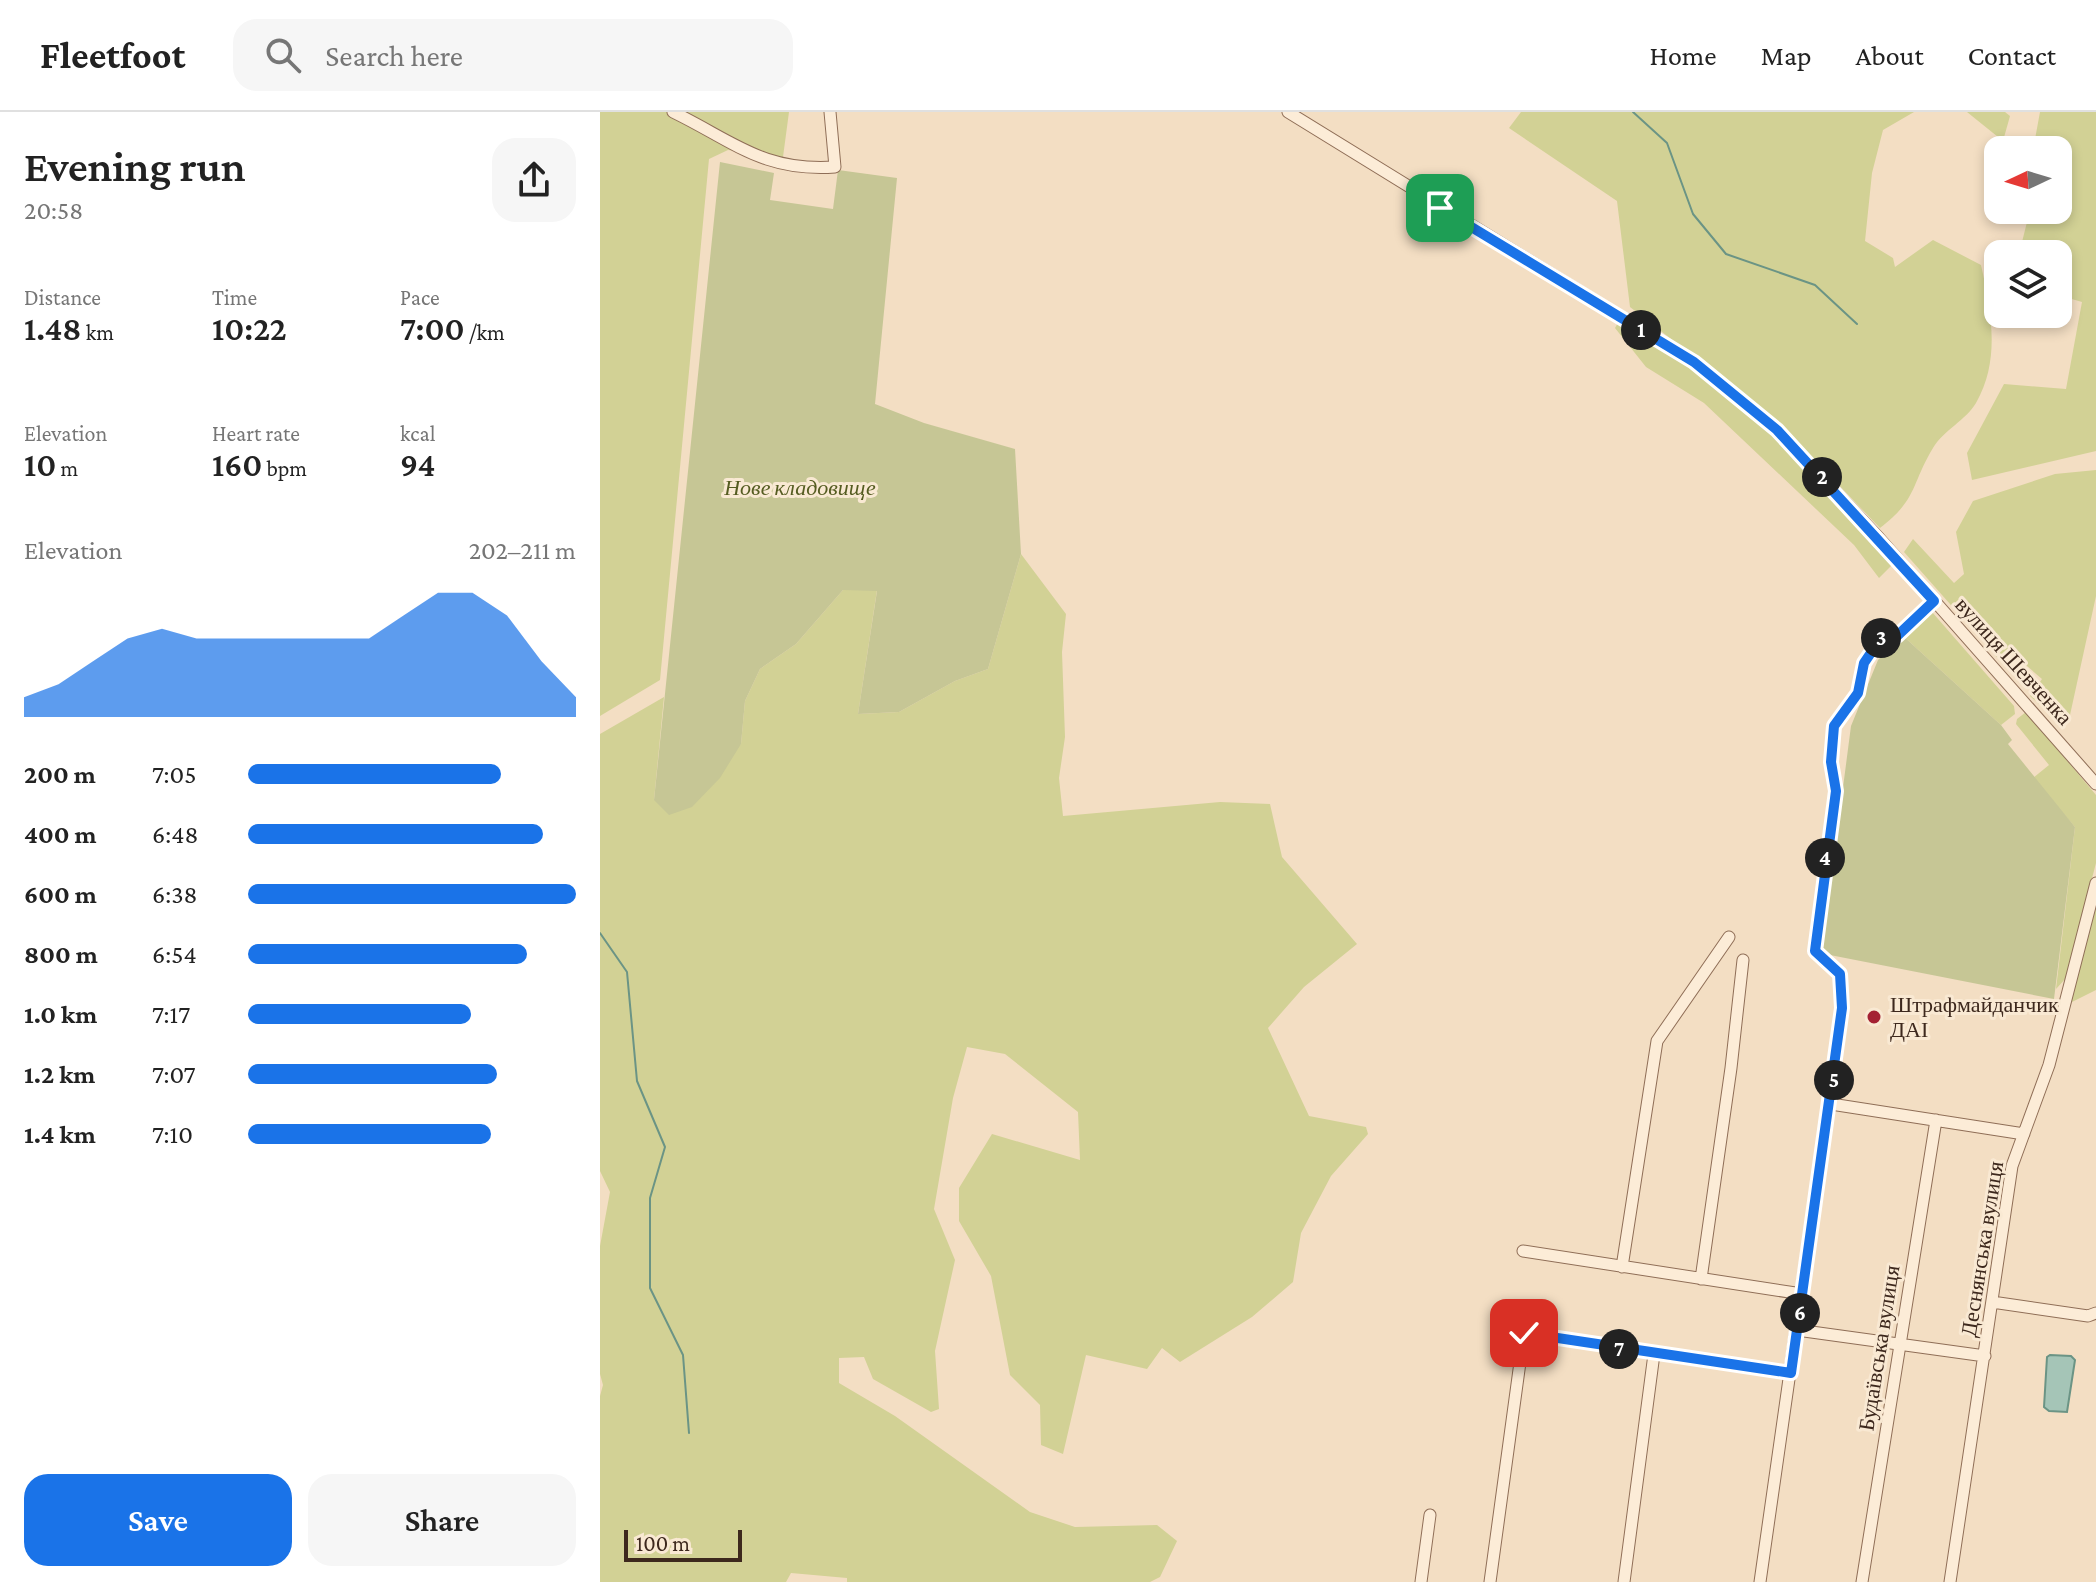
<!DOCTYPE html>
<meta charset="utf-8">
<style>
:root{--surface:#fff;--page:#f6f6f6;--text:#222;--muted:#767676;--line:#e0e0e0;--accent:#1a73e8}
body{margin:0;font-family:"Crimson Pro",serif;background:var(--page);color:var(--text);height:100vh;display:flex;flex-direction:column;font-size:30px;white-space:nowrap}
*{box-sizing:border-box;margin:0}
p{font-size:26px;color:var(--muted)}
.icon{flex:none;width:44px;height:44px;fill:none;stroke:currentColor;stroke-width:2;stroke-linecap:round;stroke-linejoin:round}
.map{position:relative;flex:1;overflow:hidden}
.side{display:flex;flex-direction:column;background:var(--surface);width:600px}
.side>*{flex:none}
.needle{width:52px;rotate:266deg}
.fabs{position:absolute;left:1384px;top:24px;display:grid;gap:16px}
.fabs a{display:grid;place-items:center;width:88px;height:88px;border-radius:16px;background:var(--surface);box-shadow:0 4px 12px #0003;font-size:40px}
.scale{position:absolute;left:24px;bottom:20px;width:118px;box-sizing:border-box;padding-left:8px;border:4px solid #3d281d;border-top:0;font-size:22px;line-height:28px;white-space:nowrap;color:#3d281d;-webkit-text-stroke:6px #f9e9d3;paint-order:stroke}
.pin{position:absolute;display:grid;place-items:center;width:68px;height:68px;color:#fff;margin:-34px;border-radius:16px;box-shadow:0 4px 12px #0006}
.km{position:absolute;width:40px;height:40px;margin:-20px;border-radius:50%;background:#222;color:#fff;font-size:22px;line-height:40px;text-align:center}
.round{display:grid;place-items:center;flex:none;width:84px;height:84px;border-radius:24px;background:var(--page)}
.summary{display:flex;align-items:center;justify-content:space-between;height:136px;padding:0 24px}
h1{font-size:44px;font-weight:600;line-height:60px}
.figures{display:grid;grid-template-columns:repeat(3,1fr);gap:12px;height:136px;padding:8px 24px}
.figures div{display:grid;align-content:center}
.figures b{font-size:34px;font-weight:600}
.figures small{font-size:22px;font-weight:400}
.figures p{font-size:22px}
.chart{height:224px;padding:16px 24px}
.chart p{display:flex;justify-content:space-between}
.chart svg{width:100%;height:144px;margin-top:8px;fill:var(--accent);opacity:.7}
.primary-button{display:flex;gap:16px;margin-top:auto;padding:16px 24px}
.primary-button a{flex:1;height:92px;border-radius:24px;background:var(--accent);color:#fff;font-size:32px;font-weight:600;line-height:92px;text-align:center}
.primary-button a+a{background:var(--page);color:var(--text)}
ul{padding:0 24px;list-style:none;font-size:26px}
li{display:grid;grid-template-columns:128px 96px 1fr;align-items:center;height:60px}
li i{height:20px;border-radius:10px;background:var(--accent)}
header{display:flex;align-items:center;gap:48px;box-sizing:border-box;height:112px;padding:0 40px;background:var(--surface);border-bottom:2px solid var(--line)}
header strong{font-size:38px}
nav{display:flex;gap:44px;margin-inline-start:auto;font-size:28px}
.search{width:560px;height:72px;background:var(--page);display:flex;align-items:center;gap:20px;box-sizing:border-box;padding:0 28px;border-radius:24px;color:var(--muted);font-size:30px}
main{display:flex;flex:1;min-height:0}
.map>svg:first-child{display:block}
</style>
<header>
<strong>Fleetfoot</strong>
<div class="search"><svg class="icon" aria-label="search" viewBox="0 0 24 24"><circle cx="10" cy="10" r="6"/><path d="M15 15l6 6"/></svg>Search here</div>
<nav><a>Home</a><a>Map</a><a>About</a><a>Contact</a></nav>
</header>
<main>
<section class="side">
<div class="summary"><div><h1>Evening run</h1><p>20:58</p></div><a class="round"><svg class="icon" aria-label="share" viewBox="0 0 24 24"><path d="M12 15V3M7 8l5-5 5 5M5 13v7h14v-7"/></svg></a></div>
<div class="figures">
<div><p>Distance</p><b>1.48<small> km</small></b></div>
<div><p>Time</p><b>10:22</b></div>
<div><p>Pace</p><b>7:00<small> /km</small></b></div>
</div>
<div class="figures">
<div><p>Elevation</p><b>10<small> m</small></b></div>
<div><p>Heart rate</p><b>160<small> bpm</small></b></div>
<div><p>kcal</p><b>94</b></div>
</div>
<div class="chart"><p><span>Elevation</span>202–211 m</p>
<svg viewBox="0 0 160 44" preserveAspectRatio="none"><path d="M0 44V38L10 34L20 27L30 20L40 17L50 20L60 20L70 20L80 20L90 20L100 20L110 13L120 6L130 6L140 13L150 27L160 38V44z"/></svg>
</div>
<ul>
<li><b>200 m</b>7:05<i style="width:77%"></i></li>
<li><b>400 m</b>6:48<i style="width:90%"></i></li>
<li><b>600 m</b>6:38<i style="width:100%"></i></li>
<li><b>800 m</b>6:54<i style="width:85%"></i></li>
<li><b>1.0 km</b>7:17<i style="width:68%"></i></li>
<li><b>1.2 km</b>7:07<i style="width:76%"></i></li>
<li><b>1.4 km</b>7:10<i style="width:74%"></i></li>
</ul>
<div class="primary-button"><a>Save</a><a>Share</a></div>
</section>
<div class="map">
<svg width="1496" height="1470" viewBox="0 0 1496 1470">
<rect width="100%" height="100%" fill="#f3dec3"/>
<path fill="#d2d195" d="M0 0H189L183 45 128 38 109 47 60 568 0 604Z
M921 0H1314L1283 18 1272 61 1265 129 1293 146 1295 155 1333 128 1381 153C1391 198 1401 248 1376 291 1366 308 1344 318 1333 336 1311 372 1318 387 1280 416L1179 311 1030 195 1017 89 909 16Z
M1367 0H1405L1410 4 1403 29Z
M1440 0H1496V339L1372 368 1367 341 1404 272 1466 277 1482 190 1458 183V142H1419L1430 98H1458V38H1433Z
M1019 209 1093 255 1176 319 1293 452 1279 466 1254 433 1104 291 1046 255 1015 216Z
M1496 358V484L1470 603 1460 612 1430 584 1442 567 1413 542 1403 552 1304 440 1313 427 1354 471 1364 462 1356 420 1373 389 1455 362Z
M421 442 466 502 462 540 465 625 459 666 463 704 620 690 670 692 682 745 757 832 704 875 668 916 709 1004 766 1015 768 1022 731 1064 701 1121 693 1170 652 1205 580 1250 562 1236 547 1257 486 1243 463 1342 441 1333 440 1293 410 1263 391 1164 359 1109V1076L392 1022 480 1048 478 1000 405 942 367 935 353 986 334 1097 355 1148 335 1239 339 1297 331 1300 273 1267 264 1245 239 1246V1271L295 1304 430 1400 475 1415 557 1413 577 1429 560 1465 550 1470H247V1466L191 1461 186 1470H0V1284L3 1273 0 1262V1134L10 1080 0 1059V622L64 585 54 688 141 632 145 589 160 557 196 532 243 478H277L258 602 299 600 355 569 388 557Z
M1332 500 1414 594 1415 602 1401 613 1302 523 1323 502Z
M1426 600 1496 683V751L1466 866 1456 877 1475 715 1433 666 1449 653 1416 612 1417 607Z
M1496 780V878L1468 892Z"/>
<path fill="#c6c695" d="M120 50 174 61 170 88 233 97 238 58 297 66 275 292 324 311 415 337 421 442 388 557 355 569 299 600 258 602 277 479 243 478 196 532 160 557 145 589 141 632 120 666 92 695 69 703 54 688Z
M1302 523 1401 613 1412 628 1408 632 1475 715 1454 887 1230 843 1222 837 1251 614 1278 548Z"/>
<path fill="#a5c5b7" stroke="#6b9485" stroke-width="2" d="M1450 1243 1471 1244 1475 1248 1467 1300 1449 1299 1444 1295 1447 1245Z"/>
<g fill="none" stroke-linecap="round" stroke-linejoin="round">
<path stroke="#6b9485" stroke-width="2" d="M1033 0 1067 31 1093 102 1126 142 1215 173 1257 212
M0 821 27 860 37 969 65 1035 50 1086V1176L83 1243 89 1321"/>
<defs>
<path id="minor" d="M73 0C133 29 163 60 235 55L230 0
M688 0 1094 250 1177 318 1279 426 1496 672
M1231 992 1424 1022
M923 1139 1202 1182
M1022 1155 1057 929 1129 825
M1101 1167 1131 956 1143 848
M1392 1190 1488 1204 1496 1201
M1197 1218 1385 1244
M914 1220 1191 1261
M821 1470 830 1403
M890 1470 924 1221
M1024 1470 1054 1242
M1160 1470 1242 896 1240 862 1215 839 1236 679 1231 650 1234 614 1258 581 1264 551 1281 526 1297 524 1334 489
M1262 1470 1336 1008
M1350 1470 1412 1054 1449 953 1496 771"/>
</defs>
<use href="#minor" stroke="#8f6e57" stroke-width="13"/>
<use href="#minor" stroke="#fcecd7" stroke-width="11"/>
</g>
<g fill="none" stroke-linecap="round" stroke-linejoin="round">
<defs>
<path id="route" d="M840 96 1094 250 1177 318 1334 489 1297 524 1281 526 1264 551 1258 581 1234 614 1231 650 1236 679 1215 839 1240 862 1242 896 1191 1261 924 1221"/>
</defs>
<use href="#route" stroke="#fff" stroke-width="16"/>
<use href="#route" stroke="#1a73e8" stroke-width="10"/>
</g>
<circle fill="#a42133" stroke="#f9e9d3" stroke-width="3" cx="1274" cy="905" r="8"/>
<g text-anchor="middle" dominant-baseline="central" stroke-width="6" stroke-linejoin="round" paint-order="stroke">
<g font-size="22" font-style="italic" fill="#555c21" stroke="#f9e9d3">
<text x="200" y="375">Нове кладовище</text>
</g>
<g font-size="22" fill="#3d281d" stroke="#f9e9d3">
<text transform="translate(1414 549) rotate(48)">вулиця Шевченка</text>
<text transform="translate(1382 1137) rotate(-81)">Деснянська вулиця</text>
<text transform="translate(1279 1236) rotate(-81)">Будаївська вулиця</text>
</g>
<g font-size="22" fill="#3d281d" stroke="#f9e9d3" text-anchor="start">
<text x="1290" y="892">Штрафмайданчик<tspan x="1290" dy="25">ДАІ</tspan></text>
</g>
</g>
</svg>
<div class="fabs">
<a><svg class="needle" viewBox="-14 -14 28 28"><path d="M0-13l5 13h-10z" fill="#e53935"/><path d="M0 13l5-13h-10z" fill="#767676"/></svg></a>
<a><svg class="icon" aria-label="layers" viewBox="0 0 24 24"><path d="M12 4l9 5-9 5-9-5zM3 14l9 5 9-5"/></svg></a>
</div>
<div class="scale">100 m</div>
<div class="pin" style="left:840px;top:96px;background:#1e9e55"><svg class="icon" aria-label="arrive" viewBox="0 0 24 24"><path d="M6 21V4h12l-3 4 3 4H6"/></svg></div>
<div class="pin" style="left:924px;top:1221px;background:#d93025"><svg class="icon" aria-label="check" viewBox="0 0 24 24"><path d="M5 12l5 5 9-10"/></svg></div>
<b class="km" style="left:1041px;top:218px">1</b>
<b class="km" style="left:1222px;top:365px">2</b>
<b class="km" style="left:1281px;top:526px">3</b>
<b class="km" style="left:1225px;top:746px">4</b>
<b class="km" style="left:1234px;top:968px">5</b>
<b class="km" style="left:1200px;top:1201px">6</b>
<b class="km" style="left:1019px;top:1237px">7</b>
</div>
</main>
